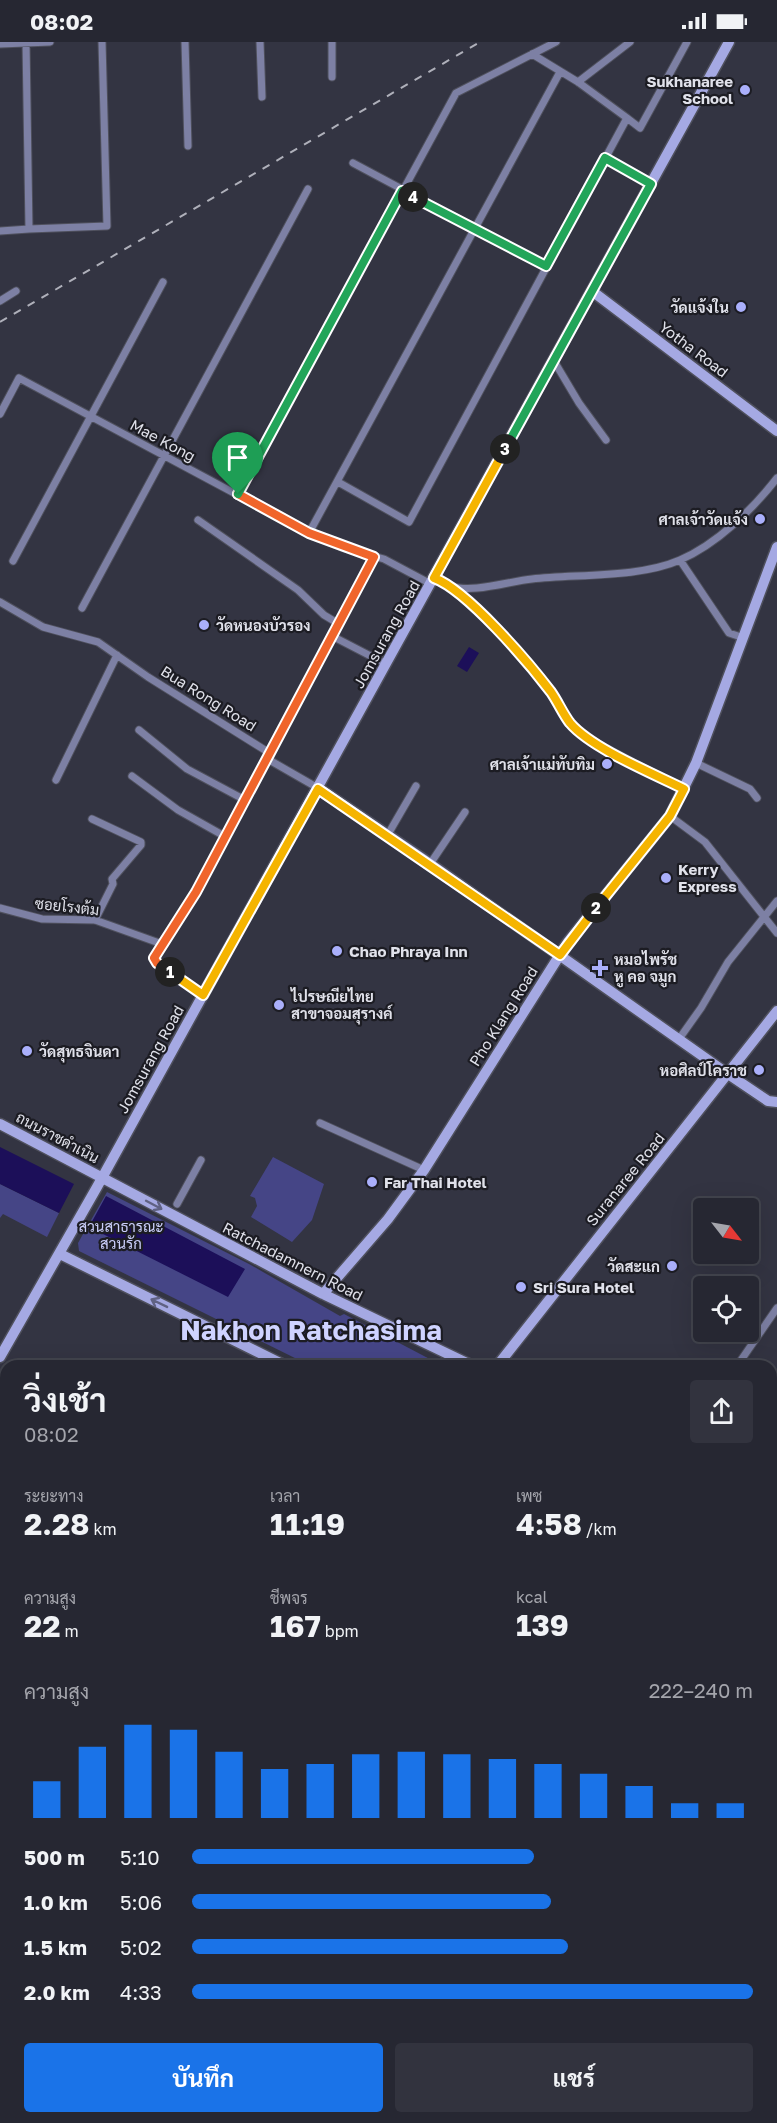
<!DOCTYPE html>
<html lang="th">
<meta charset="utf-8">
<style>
:root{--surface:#262732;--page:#32333e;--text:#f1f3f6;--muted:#a4a5ac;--line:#42444d;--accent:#1a73e8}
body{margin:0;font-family:"Golos Text",Sarabun,sans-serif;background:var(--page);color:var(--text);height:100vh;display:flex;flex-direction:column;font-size:22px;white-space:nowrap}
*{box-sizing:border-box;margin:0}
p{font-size:20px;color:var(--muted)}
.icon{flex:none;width:33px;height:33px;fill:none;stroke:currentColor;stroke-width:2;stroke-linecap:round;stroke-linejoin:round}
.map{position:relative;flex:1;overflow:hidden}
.drawer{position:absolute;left:0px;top:1318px;width:777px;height:764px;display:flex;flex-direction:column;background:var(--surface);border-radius:18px 18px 0 0;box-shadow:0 6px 24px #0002,0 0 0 2px var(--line)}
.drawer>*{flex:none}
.needle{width:39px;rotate:121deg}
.controls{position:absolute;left:693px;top:1156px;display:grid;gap:12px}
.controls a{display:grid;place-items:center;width:66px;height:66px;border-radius:6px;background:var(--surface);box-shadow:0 6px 24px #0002,0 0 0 2px var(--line);font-size:30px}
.pin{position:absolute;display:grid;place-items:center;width:51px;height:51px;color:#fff;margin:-62px -26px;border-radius:50% 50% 50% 0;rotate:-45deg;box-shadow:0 0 6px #0007}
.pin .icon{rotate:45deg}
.km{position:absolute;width:30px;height:30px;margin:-15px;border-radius:50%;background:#222;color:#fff;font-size:16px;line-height:30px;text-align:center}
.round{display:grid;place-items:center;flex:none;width:63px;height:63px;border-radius:6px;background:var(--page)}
.headline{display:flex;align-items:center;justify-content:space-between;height:102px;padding:0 24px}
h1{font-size:33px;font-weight:700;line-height:45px}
.stats{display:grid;grid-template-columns:repeat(3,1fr);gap:9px;height:102px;padding:6px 24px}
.stats div{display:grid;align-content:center}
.stats b{font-size:30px;font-weight:700}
.stats small{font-size:16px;font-weight:400}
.stats p{font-size:16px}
.chart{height:168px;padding:12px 24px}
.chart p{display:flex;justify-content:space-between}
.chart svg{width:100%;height:108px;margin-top:6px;stroke:var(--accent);stroke-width:6}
.primary-button{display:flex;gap:12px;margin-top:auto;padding:12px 24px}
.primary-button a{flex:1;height:69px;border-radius:6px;background:var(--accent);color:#fff;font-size:24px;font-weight:700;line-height:69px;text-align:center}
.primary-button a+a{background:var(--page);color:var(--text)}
ul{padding:0 24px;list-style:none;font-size:20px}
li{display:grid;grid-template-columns:96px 72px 1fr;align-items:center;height:45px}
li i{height:15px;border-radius:8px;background:var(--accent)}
.status{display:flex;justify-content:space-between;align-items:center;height:42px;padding:0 30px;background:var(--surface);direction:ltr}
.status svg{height:16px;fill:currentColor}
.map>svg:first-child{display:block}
</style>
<div class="status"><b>08:02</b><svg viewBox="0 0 49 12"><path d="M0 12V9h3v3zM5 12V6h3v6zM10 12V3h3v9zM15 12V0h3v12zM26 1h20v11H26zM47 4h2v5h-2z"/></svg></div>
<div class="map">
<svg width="777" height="2081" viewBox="0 0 777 2081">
<rect width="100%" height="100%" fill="#333442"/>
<path fill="#454586" d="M273 1115 324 1142 312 1178 292 1200 251 1175 257 1164 255 1156 250 1154Z
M0 1142 59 1171 47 1195 3 1172 0 1176Z
M107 1150 249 1222 340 1274 344 1272 443 1324H311L79 1209 78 1201Z
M774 1644 777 1645V1752L771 1767 774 1739 771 1738V1652Z
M569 2076H608L605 2081H567Z"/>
<path fill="#1c0f59" d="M469 605 479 611 467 630 457 624Z
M0 1105 74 1142 59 1171 0 1142Z
M106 1154 245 1227 228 1255 89 1185Z
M771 1488 777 1491V1547L771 1544Z
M777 1752V1828L771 1840V1767Z
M0 2042 6 2045V2076H54L51 2081H0Z
M608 2076H647L644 2081H605Z"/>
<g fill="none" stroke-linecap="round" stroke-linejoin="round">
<defs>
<path id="street" d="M26 0 29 187 107 184 102 0
M185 0 188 104
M260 0 262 55
M332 0V35
M0 2 50 0
M532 12 578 40 627 76
M578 40 630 0
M605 116 651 142
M353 121 546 224
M0 189 29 187
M0 259 16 249
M554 319 579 361 606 398
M0 372 19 336 309 491 344 506 384 517 431 542
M338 440 409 480 627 76 640 86 687 0
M238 452 456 51 556 0
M198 478 298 548 324 573 339 582
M309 491 560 30
M680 518 729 591 741 595
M13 519 163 240
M434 536C440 538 445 542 451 544 471 552 510 539 532 537 577 532 639 536 680 518 717 502 753 467 777 436
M452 545 496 587 546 644 571 682 598 702 684 747
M0 560 43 585 98 600 148 635 268 710 271 719 318 746
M82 566 308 147
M332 594 386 622
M139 688 187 727 245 758
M696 721 750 747 757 756
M132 734 178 768 226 795
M56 738 117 613
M670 774 705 800 777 891
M92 777 141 800V803L112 837 113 842 95 878
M387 794 416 744
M430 822 465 770
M0 866 42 877 95 878 162 902 196 850 374 515
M162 902 155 916 157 921 203 953
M679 997 701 966 728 920 777 859
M320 1081 424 1128
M177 1162 201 1118
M737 1324 777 1266
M0 1356 6 1359
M0 1540 6 1543
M406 2081 410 2076"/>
<path id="secondary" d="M592 249 777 389
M318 746 430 822 728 1032 768 1059 777 1060
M0 1082 323 1252 473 1324
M60 1212 286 1324
M323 1252 388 1177 424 1128 568 900 670 774 696 721 777 505
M0 1315 97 1145 729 0
M497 1324 777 969
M771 1474 777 1477
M0 1497 6 1500
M771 1566 777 1569
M771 1640 777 1624
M0 1751 6 1739
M0 1920 6 1923
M330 2076 338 2081
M72 2081 75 2076
M299 2081 301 2076
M558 2081 561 2076"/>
<path id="primary" d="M771 1875 777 1864
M771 1919 777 1909
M653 2081 656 2076
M678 2081 681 2076"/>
</defs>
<use href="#street" stroke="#4f505d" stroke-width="9"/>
<use href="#secondary" stroke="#4f505d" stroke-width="13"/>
<use href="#primary" stroke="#4f505d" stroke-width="13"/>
<use href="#street" stroke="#7d80a4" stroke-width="7"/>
<use href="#secondary" stroke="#a5a9e3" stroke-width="10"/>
<use href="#primary" stroke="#c8cdfa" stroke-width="10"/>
<path stroke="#afb0ba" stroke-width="2" stroke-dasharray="8 8" stroke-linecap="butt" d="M0 280 480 0"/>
</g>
<defs><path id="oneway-shaft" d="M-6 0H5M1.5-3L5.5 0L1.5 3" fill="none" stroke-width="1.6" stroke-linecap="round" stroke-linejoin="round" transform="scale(1.5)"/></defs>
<g stroke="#606283">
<use href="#oneway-shaft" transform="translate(154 1163) rotate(28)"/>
<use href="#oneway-shaft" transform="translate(159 1261) rotate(-154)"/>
</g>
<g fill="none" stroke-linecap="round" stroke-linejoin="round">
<defs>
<path id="split-1" d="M170 930 157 921 154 916 196 850 374 515 309 491 238 452"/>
<path id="split-2" d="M170 930 203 953 318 747 560 913 596 866"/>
<path id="split-3" d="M505 407 434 536C467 548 529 621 551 650 558 660 563 672 570 681 591 706 654 732 684 747L670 774 596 866"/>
<path id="split-4" d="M413 155 546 224 605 116 651 142 505 407"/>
<path id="split-5" d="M238 452 402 149 413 155"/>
</defs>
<use href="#split-1" stroke="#fff" stroke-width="12"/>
<use href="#split-2" stroke="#fff" stroke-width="12"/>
<use href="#split-3" stroke="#fff" stroke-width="12"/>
<use href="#split-4" stroke="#fff" stroke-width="12"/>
<use href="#split-5" stroke="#fff" stroke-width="12"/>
<use href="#split-1" stroke="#f0652b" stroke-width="8"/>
<use href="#split-2" stroke="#f5b400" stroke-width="8"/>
<use href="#split-3" stroke="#f5b400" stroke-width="8"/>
<use href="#split-4" stroke="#22a559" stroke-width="8"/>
<use href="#split-5" stroke="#22a559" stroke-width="8"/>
</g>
<g fill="#aaaffb" stroke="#1c1c23" stroke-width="2">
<circle cx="745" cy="48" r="6"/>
<circle cx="741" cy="265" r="6"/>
<circle cx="760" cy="477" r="6"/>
<circle cx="204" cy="583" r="6"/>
<circle cx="607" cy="722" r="6"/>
<circle cx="666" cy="836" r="6"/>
<circle cx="337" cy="909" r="6"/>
<path d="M597 917h6v6h6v6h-6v6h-6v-6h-6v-6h6z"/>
<circle cx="279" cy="963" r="6"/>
<circle cx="27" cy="1009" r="6"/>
<circle cx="759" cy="1028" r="6"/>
<circle cx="372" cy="1140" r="6"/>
<circle cx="672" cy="1224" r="6"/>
<circle cx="521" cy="1245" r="6"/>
</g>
<g text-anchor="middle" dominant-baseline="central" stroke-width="4.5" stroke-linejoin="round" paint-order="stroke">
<g font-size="15" font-weight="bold" fill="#e0e1ea" stroke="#1c1c23" text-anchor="start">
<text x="733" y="39" text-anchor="end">Sukhanaree<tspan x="733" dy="17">School</tspan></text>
<text x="729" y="265" text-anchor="end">วัดแจ้งใน</text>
<text x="748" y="477" text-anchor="end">ศาลเจ้าวัดแจ้ง</text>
<text x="216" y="583">วัดหนองบัวรอง</text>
<text x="595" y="722" text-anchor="end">ศาลเจ้าแม่ทับทิม</text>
<text x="678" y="827">Kerry<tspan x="678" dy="17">Express</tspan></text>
<text x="349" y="909">Chao Phraya Inn</text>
<text x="614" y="917">หมอไพรัช<tspan x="614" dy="17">หู คอ จมูก</tspan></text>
<text x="291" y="954">ไปรษณียไทย<tspan x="291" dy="17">สาขาจอมสุรางค์</tspan></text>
<text x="39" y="1009">วัดสุทธจินดา</text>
<text x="747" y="1028" text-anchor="end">หอศิลป์โคราช</text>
<text x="384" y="1140">Far Thai Hotel</text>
<text x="660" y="1224" text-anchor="end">วัดสะแก</text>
<text x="533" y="1245">Sri Sura Hotel</text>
</g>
<g font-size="15" fill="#e0e1ea" stroke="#1c1c23">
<text transform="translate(694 307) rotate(37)">Yotha Road</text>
<text transform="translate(163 398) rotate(28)">Mae Kong</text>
<text transform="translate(386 592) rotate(-61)">Jomsurang Road</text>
<text transform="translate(209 656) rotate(32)">Bua Rong Road</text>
<text transform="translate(67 864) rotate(6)">ซอยโรงต้ม</text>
<text transform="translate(503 974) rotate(-58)">Pho Klang Road</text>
<text transform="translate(150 1017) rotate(-61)">Jomsurang Road</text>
<text transform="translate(58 1095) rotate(28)">ถนนราชดำเนิน</text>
<text transform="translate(625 1137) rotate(-51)">Suranaree Road</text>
<text transform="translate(293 1219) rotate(27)">Ratchadamnern Road</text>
</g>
<g font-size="15" fill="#cbcffb" stroke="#1c1c23">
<text x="121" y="1184">สวนสาธารณะ<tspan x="121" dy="17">สวนรัก</tspan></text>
</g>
<g font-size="27" font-weight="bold" fill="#cfd3ff" stroke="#1c1c23">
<text x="311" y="1288">Nakhon Ratchasima</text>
</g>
</g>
</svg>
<div class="controls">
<a><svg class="needle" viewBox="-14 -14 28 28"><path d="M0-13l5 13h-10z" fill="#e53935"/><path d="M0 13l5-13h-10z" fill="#a4a5ac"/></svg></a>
<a><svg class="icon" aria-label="locate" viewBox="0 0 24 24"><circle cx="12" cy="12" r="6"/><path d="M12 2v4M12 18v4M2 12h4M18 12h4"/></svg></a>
</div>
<div class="pin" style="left:238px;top:452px;background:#1e9e55"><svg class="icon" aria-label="arrive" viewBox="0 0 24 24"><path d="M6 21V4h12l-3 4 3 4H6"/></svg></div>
<b class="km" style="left:170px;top:930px">1</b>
<b class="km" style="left:596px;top:866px">2</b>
<b class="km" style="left:505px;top:407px">3</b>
<b class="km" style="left:413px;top:155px">4</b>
<section class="drawer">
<div class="headline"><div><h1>วิ่งเช้า</h1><p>08:02</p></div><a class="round"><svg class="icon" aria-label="share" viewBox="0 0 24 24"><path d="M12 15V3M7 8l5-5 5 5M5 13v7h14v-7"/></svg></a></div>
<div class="stats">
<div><p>ระยะทาง</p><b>2.28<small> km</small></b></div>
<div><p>เวลา</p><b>11:19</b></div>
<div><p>เพซ</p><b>4:58<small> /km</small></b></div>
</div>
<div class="stats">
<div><p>ความสูง</p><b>22<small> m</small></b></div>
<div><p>ชีพจร</p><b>167<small> bpm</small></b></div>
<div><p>kcal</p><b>139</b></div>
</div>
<div class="chart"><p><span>ความสูง</span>222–240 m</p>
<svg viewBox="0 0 160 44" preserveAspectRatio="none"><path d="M5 44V29M15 44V15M25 44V6M35 44V8M45 44V17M55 44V24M65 44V22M75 44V18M85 44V17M95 44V18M105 44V20M115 44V22M125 44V26M135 44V31M145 44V38M155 44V38"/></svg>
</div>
<ul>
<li><b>500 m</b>5:10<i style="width:61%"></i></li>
<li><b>1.0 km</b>5:06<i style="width:64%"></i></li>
<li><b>1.5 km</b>5:02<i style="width:67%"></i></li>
<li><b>2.0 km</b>4:33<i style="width:100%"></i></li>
</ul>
<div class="primary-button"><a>บันทึก</a><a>แชร์</a></div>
</section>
</div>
